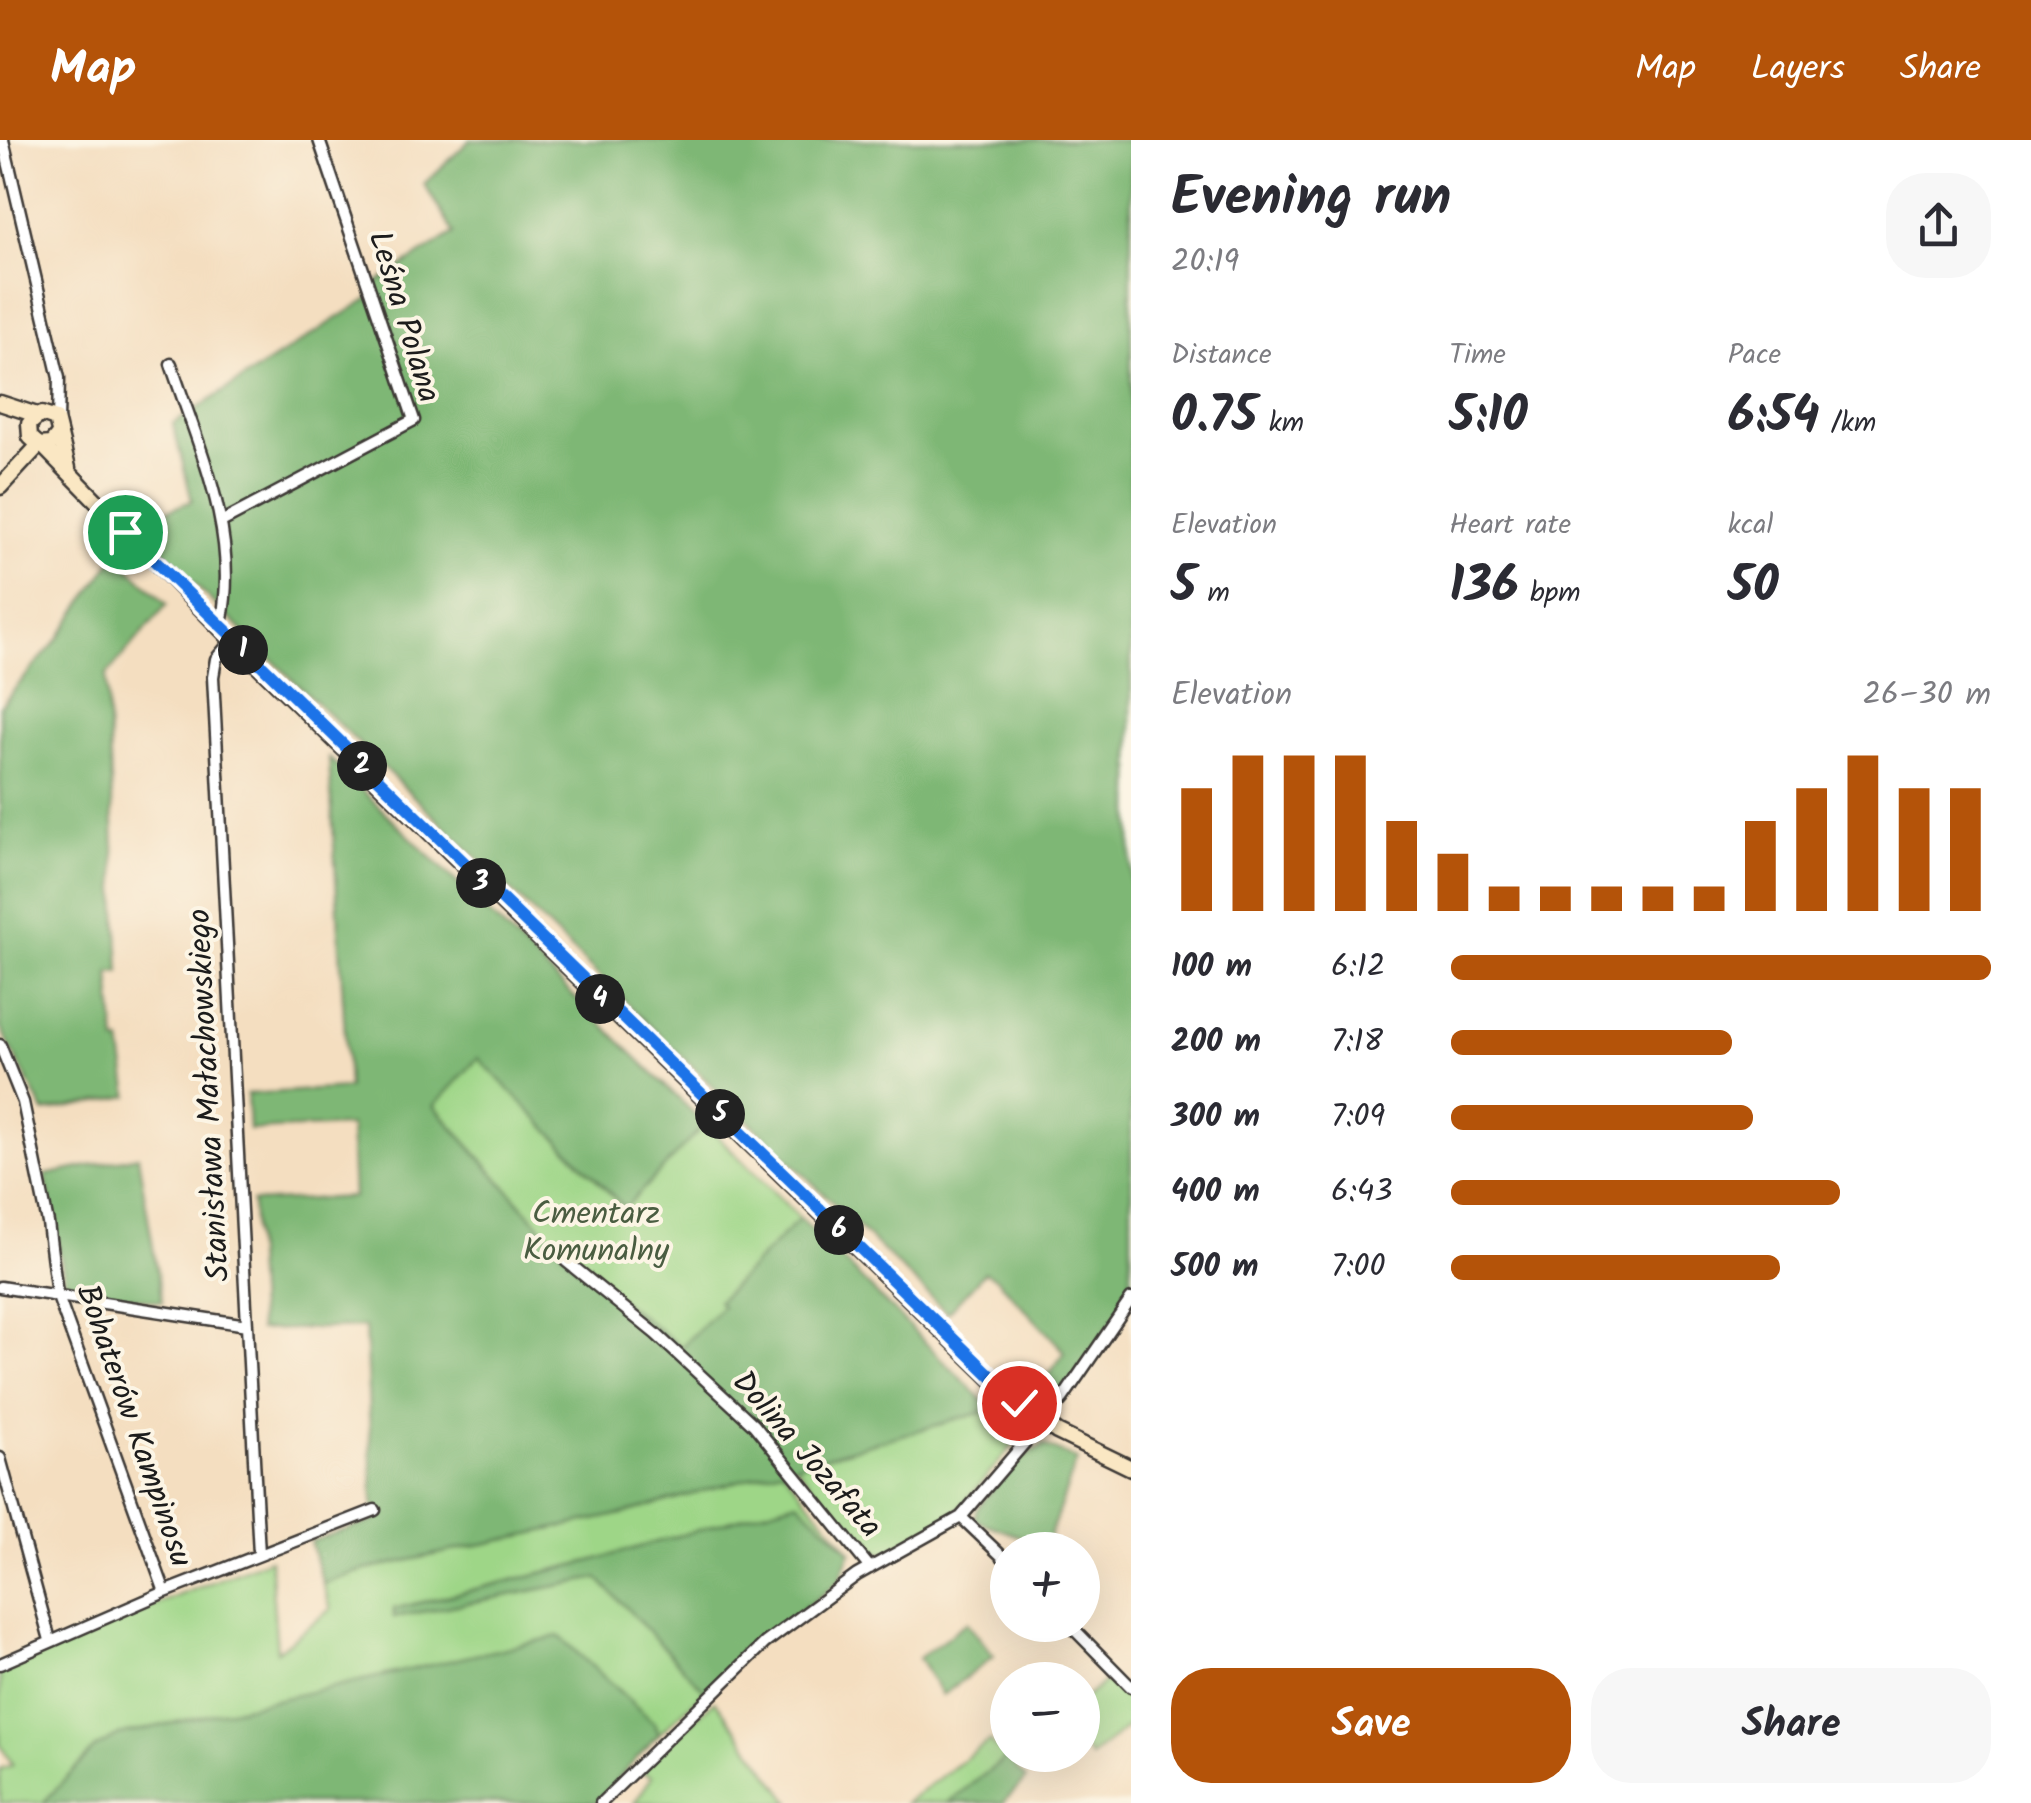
<!DOCTYPE html>
<meta charset="utf-8">
<style>
:root{--surface:#fff;--page:#f7f7f7;--text:#2b2b33;--muted:#7c7c81;--accent:#b45309}
body{margin:0;font-family:Kalam,sans-serif;background:var(--page);color:var(--text);height:100vh;display:flex;flex-direction:column;font-size:38px;white-space:nowrap}
*{box-sizing:border-box;margin:0}
p{font-size:32px;color:var(--muted)}
.icon{flex:none;width:55px;height:55px;fill:none;stroke:currentColor;stroke-width:2;stroke-linecap:round;stroke-linejoin:round}
.map{position:relative;flex:1;overflow:hidden}
.details{display:flex;flex-direction:column;background:var(--surface);width:900px}
.details>*{flex:none}
.controls{position:absolute;left:990px;top:1392px;display:grid;gap:20px}
.controls a{display:grid;place-items:center;width:110px;height:110px;border-radius:50%;background:var(--surface);box-shadow:0 10px 40px #0002;font-size:50px}
.pin{position:absolute;display:grid;place-items:center;width:85px;height:85px;color:#fff;margin:-42px;border:5px solid #fff;border-radius:50%;box-shadow:0 2px 10px #0007}
.km{position:absolute;width:50px;height:50px;margin:-25px;border-radius:50%;background:#222;color:#fff;font-size:28px;line-height:50px;text-align:center}
.round{display:grid;place-items:center;flex:none;width:105px;height:105px;border-radius:40px;background:var(--page)}
.overview{display:flex;align-items:center;justify-content:space-between;height:170px;padding:0 40px}
h1{font-size:55px;font-weight:700;line-height:75px}
.metrics{display:grid;grid-template-columns:repeat(3,1fr);gap:15px;height:170px;padding:10px 40px}
.metrics div{display:grid;align-content:center}
.metrics b{font-size:50px;font-weight:700}
.metrics small{font-size:28px;font-weight:400}
.metrics p{font-size:28px}
.chart{height:280px;padding:20px 40px}
.chart p{display:flex;justify-content:space-between}
.chart svg{width:100%;height:180px;margin-top:10px;stroke:var(--accent);stroke-width:6}
.primary-button{display:flex;gap:20px;margin-top:auto;padding:20px 40px}
.primary-button a{flex:1;height:115px;border-radius:40px;background:var(--accent);color:#fff;font-size:40px;font-weight:700;line-height:115px;text-align:center}
.primary-button a+a{background:var(--page);color:var(--text)}
ul{padding:0 40px;list-style:none;font-size:32px}
li{display:grid;grid-template-columns:160px 120px 1fr;align-items:center;height:75px}
li i{height:25px;border-radius:12px;background:var(--accent)}
header{display:flex;align-items:center;gap:60px;box-sizing:border-box;height:140px;padding:0 50px;background:var(--accent);color:#fff}
header strong{font-size:48px}
nav{display:flex;gap:55px;margin-inline-start:auto;font-size:35px}
main{display:flex;flex:1;min-height:0}
.map>svg:first-child{display:block}
</style>
<header>
<strong>Map</strong>
<nav><a>Map</a><a>Layers</a><a>Share</a></nav>
</header>
<main>
<div class="map">
<svg width="1131" height="1663" viewBox="0 0 1131 1663">
<rect width="100%" height="100%" fill="#fcf5e5"/>
<filter id="ink" filterUnits="userSpaceOnUse"><feTurbulence type="fractalNoise" baseFrequency=".01" numOctaves="2"/><feDisplacementMap in="SourceGraphic" scale="20" xChannelSelector="R" yChannelSelector="G"/><feConvolveMatrix kernelMatrix="1 2 1 2 8 2 1 2 1" color-interpolation-filters="sRGB"/></filter>
<filter id="wash" filterUnits="userSpaceOnUse"><feTurbulence type="fractalNoise" baseFrequency=".0048" numOctaves="4" result="noise"/><feDisplacementMap in="SourceGraphic" scale="40" xChannelSelector="R" yChannelSelector="G"/><feGaussianBlur stdDeviation="2.25" result="paint"/><feColorMatrix in="noise" values="0 0 0 0 0 0 0 0 0 0 0 0 0 0 0 0 0 1.4 0 .05"/><feComposite in="paint" operator="in"/></filter>
<g filter="url(#wash)">
<rect width="100%" height="100%" fill="#f4dec0"/>
<path fill="#9ed687" stroke="#5d7952" stroke-width="2.5" d="M479 917 624 1068 705 984 800 1078 719 1161 987 1271 986 1263 1002 1274 1016 1302 955 1374 885 1414 863 1409 794 1323 789 1324 681 1207 573 1123 434 965Z
M781 1327 851 1412 591 1421 394 1469V1477L598 1438 705 1551 659 1594 654 1583 559 1496 95 1609 43 1663H0V1629L13 1625 0 1604V1533L92 1490 270 1419 277 1511 331 1469 323 1444 364 1430 621 1374Z
M1110 1538 1131 1560V1584L1090 1617 1083 1607V1559Z
M715 1560 791 1663H634L652 1637 639 1630Z
M989 1601 1006 1618 947 1663H905Z"/>
<path fill="#7eb774" stroke="#4d6a48" stroke-width="2.5" d="M470 0H1131V1154L1058 1261 1040 1247 1065 1212 996 1138 985 1132 947 1173 132 384 192 361 173 284 369 158 371 146 454 93 424 44Z
M121 407 128 427 167 464 106 536 120 832 110 833 116 902H121L129 956 44 972 0 887V566L58 499Z
M329 618 705 984 625 1068 478 918 434 966 573 1123 681 1207 722 1166 718 1161 800 1078 986 1263 987 1271 621 1374 364 1430 323 1444 310 1401 374 1381 365 1187 259 1190 252 1062 353 1057 350 986 249 990 247 954 348 948Z
M138 1016 162 1162 66 1147 45 1035Z
M1044 1305 1077 1320 1046 1406 975 1380 976 1370 1014 1322Z
M798 1361 851 1412 839 1442 758 1503 705 1551 598 1438 394 1477V1469L591 1421Z
M967 1482 994 1516 942 1556 919 1518Z
M559 1496 654 1583 659 1594 596 1663H43L95 1608 119 1595Z
M1006 1618 1026 1639 1003 1663H947Z"/>
</g>
<g filter="url(#ink)">
<g fill="none" stroke-linecap="round" stroke-linejoin="round">
<defs>
<path id="street" d="M3 0 59 238 58 282
M171 224C198 306 239 391 222 479
M223 381 414 280 319 0
M232 500 216 519 213 537 259 1414
M0 905 23 962 48 1083 57 1154 165 1452
M566 1121 656 1194 754 1285 870 1428
M0 1147 247 1185
M0 1318 50 1500
M961 1377 1008 1422
M1070 1485 1131 1547
M0 1524 165 1452 375 1370
M601 1663 765 1503 857 1435 961 1377 1063 1258 1131 1159"/>
<path id="secondary" d="M0 263 37 275
M59 294 51 304 39 305 30 297 29 284 41 274 56 279 68 328
M43 306 232 500 995 1242 1057 1292 1131 1328
M0 347 39 305"/>
</defs>
<use href="#street" stroke="#3c3935" stroke-width="15"/>
<use href="#secondary" stroke="#3c3935" stroke-width="19"/>
<use href="#street" stroke="#fff" stroke-width="10"/>
<use href="#secondary" stroke="#fae7c3" stroke-width="14"/>
</g>
</g>
<g fill="none" stroke-linecap="round" stroke-linejoin="round" filter="url(#ink)">
<defs>
<path id="route" d="M125 392 1019 1263"/>
</defs>
<use href="#route" stroke="#fff" stroke-width="20"/>
<use href="#route" stroke="#1a73e8" stroke-width="12"/>
</g>
<g text-anchor="middle" dominant-baseline="central" stroke-width="8" stroke-linejoin="round" paint-order="stroke">
<g font-size="32" fill="#1c1c1c" stroke="#fcf5e5">
<text transform="translate(403 177) rotate(73)">Leśna Polana</text>
<text transform="translate(210 955) rotate(-93)">Stanisława Małachowskiego</text>
<text transform="translate(133 1286) rotate(71)">Bohaterów Kampinosu</text>
<text transform="translate(806 1315) rotate(49)">Dolina Jozafata</text>
</g>
<g font-size="32" fill="#4a5d41" stroke="#fcf5e5">
<text x="596" y="1074">Cmentarz<tspan x="596" dy="37">Komunalny</tspan></text>
</g>
</g>
</svg>
<div class="controls">
<a>+</a>
<a>−</a>
</div>
<div class="pin" style="left:125px;top:392px;background:#1e9e55"><svg class="icon" aria-label="arrive" viewBox="0 0 24 24"><path d="M6 21V4h12l-3 4 3 4H6"/></svg></div>
<div class="pin" style="left:1019px;top:1263px;background:#d93025"><svg class="icon" aria-label="check" viewBox="0 0 24 24"><path d="M5 12l5 5 9-10"/></svg></div>
<b class="km" style="left:243px;top:510px">1</b>
<b class="km" style="left:362px;top:626px">2</b>
<b class="km" style="left:481px;top:743px">3</b>
<b class="km" style="left:600px;top:859px">4</b>
<b class="km" style="left:720px;top:974px">5</b>
<b class="km" style="left:839px;top:1090px">6</b>
</div>
<section class="details">
<div class="overview"><div><h1>Evening run</h1><p>20:19</p></div><a class="round"><svg class="icon" aria-label="share" viewBox="0 0 24 24"><path d="M12 15V3M7 8l5-5 5 5M5 13v7h14v-7"/></svg></a></div>
<div class="metrics">
<div><p>Distance</p><b>0.75<small> km</small></b></div>
<div><p>Time</p><b>5:10</b></div>
<div><p>Pace</p><b>6:54<small> /km</small></b></div>
</div>
<div class="metrics">
<div><p>Elevation</p><b>5<small> m</small></b></div>
<div><p>Heart rate</p><b>136<small> bpm</small></b></div>
<div><p>kcal</p><b>50</b></div>
</div>
<div class="chart"><p><span>Elevation</span>26–30 m</p>
<svg viewBox="0 0 160 44" preserveAspectRatio="none"><path d="M5 44V14M15 44V6M25 44V6M35 44V6M45 44V22M55 44V30M65 44V38M75 44V38M85 44V38M95 44V38M105 44V38M115 44V22M125 44V14M135 44V6M145 44V14M155 44V14"/></svg>
</div>
<ul>
<li><b>100 m</b>6:12<i style="width:100%"></i></li>
<li><b>200 m</b>7:18<i style="width:52%"></i></li>
<li><b>300 m</b>7:09<i style="width:56%"></i></li>
<li><b>400 m</b>6:43<i style="width:72%"></i></li>
<li><b>500 m</b>7:00<i style="width:61%"></i></li>
</ul>
<div class="primary-button"><a>Save</a><a>Share</a></div>
</section>
</main>
